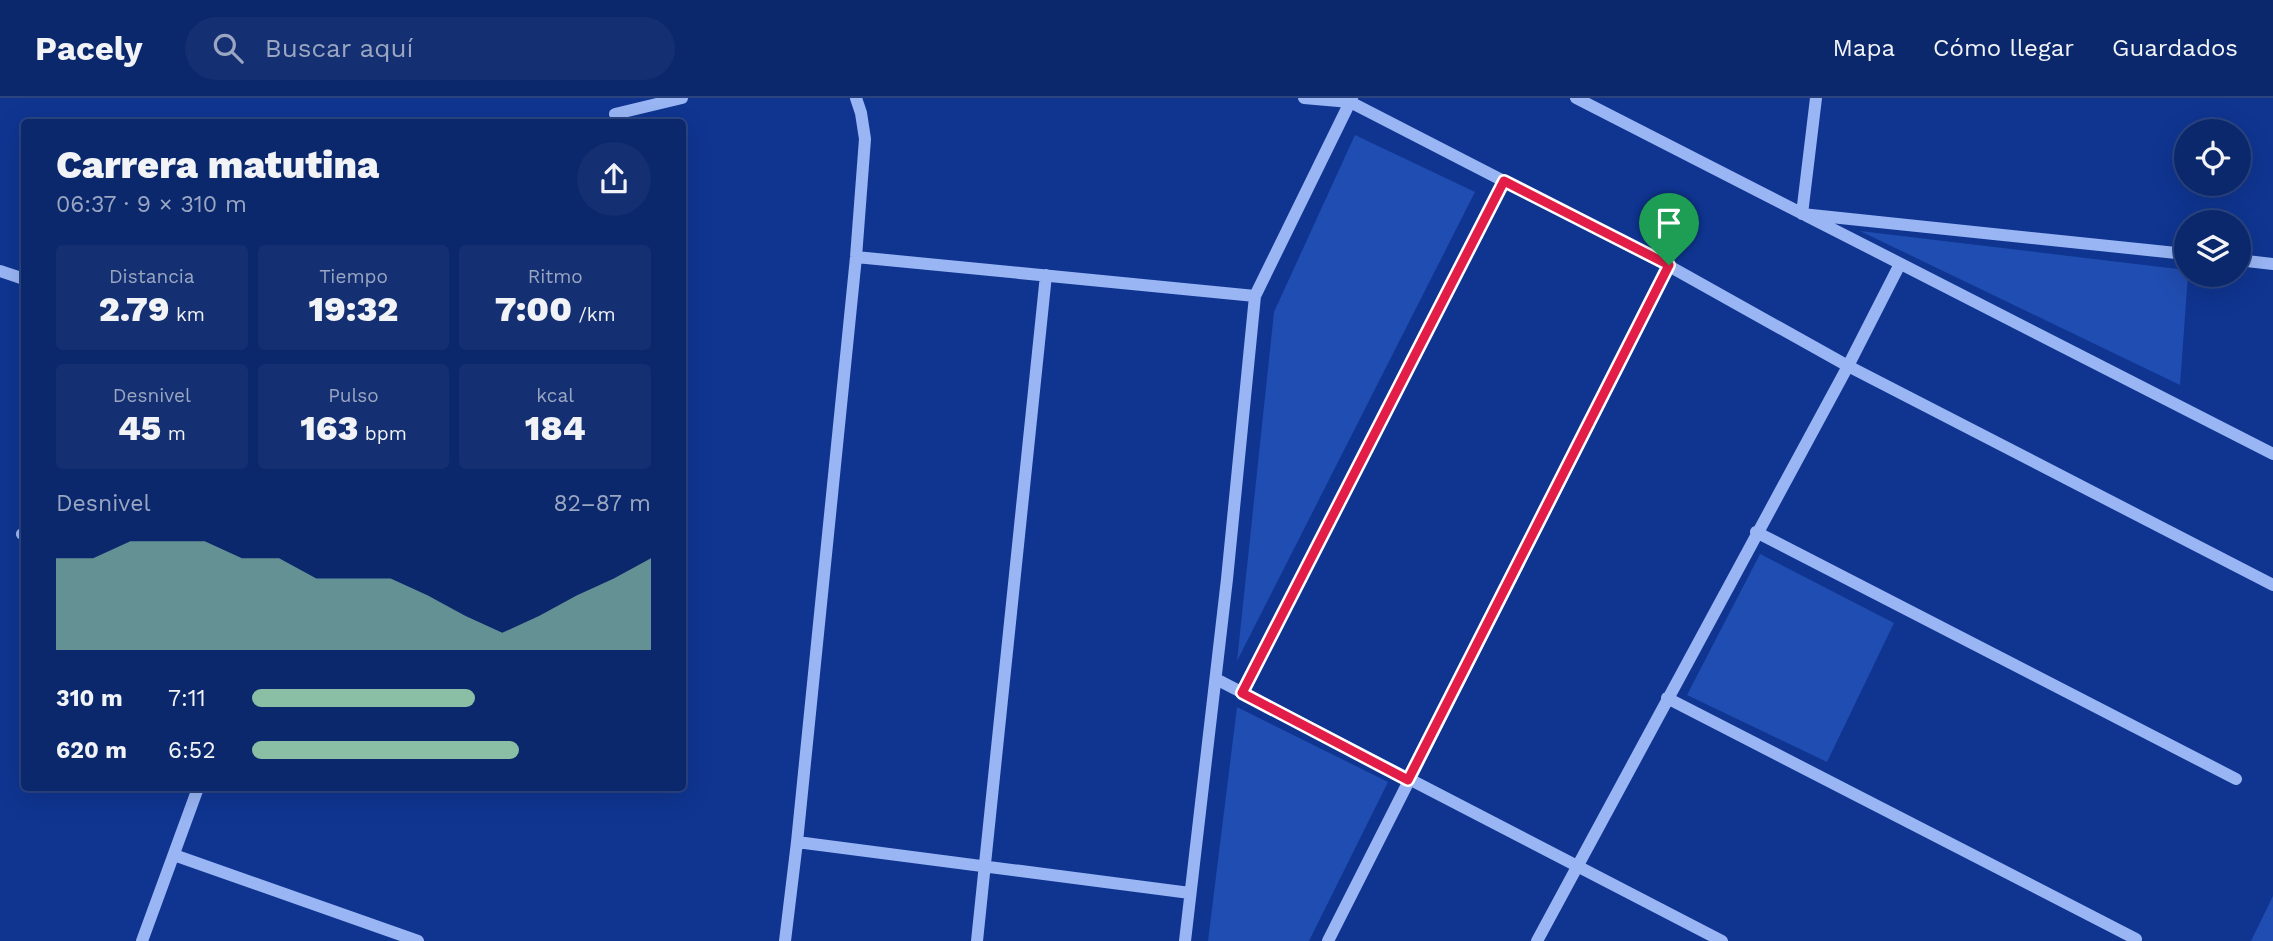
<!DOCTYPE html>
<html lang="es">
<meta charset="utf-8">
<style>
:root{--surface:#0b286d;--page:#143072;--text:#f1f3f6;--muted:#9aa6c2;--line:#2b4480;--accent:#8abfa5}
body{margin:0;font-family:"Work Sans",sans-serif;background:var(--page);color:var(--text);height:100vh;display:flex;flex-direction:column;font-size:26px;white-space:nowrap}
*{box-sizing:border-box;margin:0}
p{font-size:23px;color:var(--muted)}
.icon{flex:none;width:38px;height:38px;fill:none;stroke:currentColor;stroke-width:2;stroke-linecap:round;stroke-linejoin:round}
.map{position:relative;flex:1;overflow:hidden}
.drawer{position:absolute;left:21px;top:21px;width:665px;height:672px;display:flex;flex-direction:column;background:var(--surface);border-radius:7px;box-shadow:0 7px 28px #0002,0 0 0 2px var(--line)}
.drawer>*{flex:none}
.tools{position:absolute;left:2174px;top:21px;display:grid;gap:14px}
.tools a{display:grid;place-items:center;width:77px;height:77px;border-radius:50%;background:var(--surface);box-shadow:0 7px 28px #0002,0 0 0 2px var(--line);font-size:35px}
.pin{position:absolute;display:grid;place-items:center;width:60px;height:60px;color:#fff;margin:-72px -30px;border-radius:50% 50% 50% 0;rotate:-45deg;box-shadow:0 0 7px #0007}
.pin .icon{rotate:45deg}
.round{display:grid;place-items:center;flex:none;width:74px;height:74px;border-radius:37px;background:var(--page)}
.overview{display:flex;align-items:center;justify-content:space-between;height:119px;padding:0 35px}
h1{font-size:38px;font-weight:800;line-height:52px}
.stats{display:grid;grid-template-columns:repeat(3,1fr);gap:10px;height:119px;padding:7px 35px}
.stats div{display:grid;align-content:center;border-radius:7px;background:var(--page);text-align:center}
.stats b{font-size:35px;font-weight:800}
.stats small{font-size:19px;font-weight:400}
.stats p{font-size:19px}
.chart{height:196px;padding:14px 35px}
.chart p{display:flex;justify-content:space-between}
.chart svg{width:100%;height:126px;margin-top:7px;fill:var(--accent);opacity:.7}
ul{padding:0 35px;list-style:none;font-size:23px}
li{display:grid;grid-template-columns:112px 84px 1fr;align-items:center;height:52px}
li i{height:18px;border-radius:9px;background:var(--accent)}
header{display:flex;align-items:center;gap:42px;box-sizing:border-box;height:98px;padding:0 35px;background:var(--surface);border-bottom:2px solid var(--line)}
header strong{font-size:33px}
nav{display:flex;gap:38px;margin-inline-start:auto;font-size:24px}
.search{width:490px;height:63px;background:var(--page);display:flex;align-items:center;gap:18px;box-sizing:border-box;padding:0 24px;border-radius:38px;color:var(--muted);font-size:26px}
.map>svg:first-child{display:block}
</style>
<header>
<strong>Pacely</strong>
<div class="search"><svg class="icon" aria-label="search" viewBox="0 0 24 24"><circle cx="10" cy="10" r="6"/><path d="M15 15l6 6"/></svg>Buscar aquí</div>
<nav><a>Mapa</a><a>Cómo llegar</a><a>Guardados</a></nav>
</header>
<div class="map">
<svg width="2273" height="843" viewBox="0 0 2273 843">
<rect width="100%" height="100%" fill="#0f3591"/>
<path fill="#204db1" d="M1355 37 1475 94 1237 563 1274 214Z
M1860 133 2186 172V177H2188L2180 287Z
M1760 456 1894 525 1827 664 1687 597Z
M1237 609 1388 684 1309 843H1208Z
M2273 798V843H2251Z"/>
<g fill="none" stroke-linecap="round" stroke-linejoin="round">
<path stroke="#99b5f4" stroke-width="12" d="M1304 0 1350 4 1669 168 1848 268 1537 843
M1576 0 2273 356
M1816 0 1802 116 2186 156
M615 16 682 0
M856 159 1255 198
M2238 162 2273 166
M1900 166 1848 268 2273 487
M0 173 24 181
M1756 434 2236 681
M22 436 24 437
M1216 581 1722 843
M1242 595 1504 83
M1667 600 2136 841
M797 744 1190 795
M174 757 418 843
M142 843 198 690
M785 843 797 744 856 159 865 41 861 15 856 0
M977 843 1046 177
M1185 843 1227 481 1255 198 1352 0
M1328 843 1669 168"/>
</g>
<g fill="none" stroke-linecap="round" stroke-linejoin="round">
<defs>
<path id="route" d="M1504 83 1669 167 1408 682 1242 595Z"/>
</defs>
<use href="#route" stroke="#fff" stroke-width="14"/>
<use href="#route" stroke="#e11d48" stroke-width="9"/>
</g>
</svg>
<div class="tools">
<a><svg class="icon" aria-label="locate" viewBox="0 0 24 24"><circle cx="12" cy="12" r="6"/><path d="M12 2v4M12 18v4M2 12h4M18 12h4"/></svg></a>
<a><svg class="icon" aria-label="layers" viewBox="0 0 24 24"><path d="M12 4l9 5-9 5-9-5zM3 14l9 5 9-5"/></svg></a>
</div>
<div class="pin" style="left:1669px;top:167px;background:#1e9e55"><svg class="icon" aria-label="arrive" viewBox="0 0 24 24"><path d="M6 21V4h12l-3 4 3 4H6"/></svg></div>
<section class="drawer">
<div class="overview"><div><h1>Carrera matutina</h1><p>06:37 · 9 × 310 m</p></div><a class="round"><svg class="icon" aria-label="share" viewBox="0 0 24 24"><path d="M12 15V3M7 8l5-5 5 5M5 13v7h14v-7"/></svg></a></div>
<div class="stats">
<div><p>Distancia</p><b>2.79<small> km</small></b></div>
<div><p>Tiempo</p><b>19:32</b></div>
<div><p>Ritmo</p><b>7:00<small> /km</small></b></div>
</div>
<div class="stats">
<div><p>Desnivel</p><b>45<small> m</small></b></div>
<div><p>Pulso</p><b>163<small> bpm</small></b></div>
<div><p>kcal</p><b>184</b></div>
</div>
<div class="chart"><p><span>Desnivel</span>82–87 m</p>
<svg viewBox="0 0 160 44" preserveAspectRatio="none"><path d="M0 44V12L10 12L20 6L30 6L40 6L50 12L60 12L70 19L80 19L90 19L100 25L110 32L120 38L130 32L140 25L150 19L160 12V44z"/></svg>
</div>
<ul>
<li><b>310 m</b>7:11<i style="width:56%"></i></li>
<li><b>620 m</b>6:52<i style="width:67%"></i></li>
</ul>
</section>
</div>
